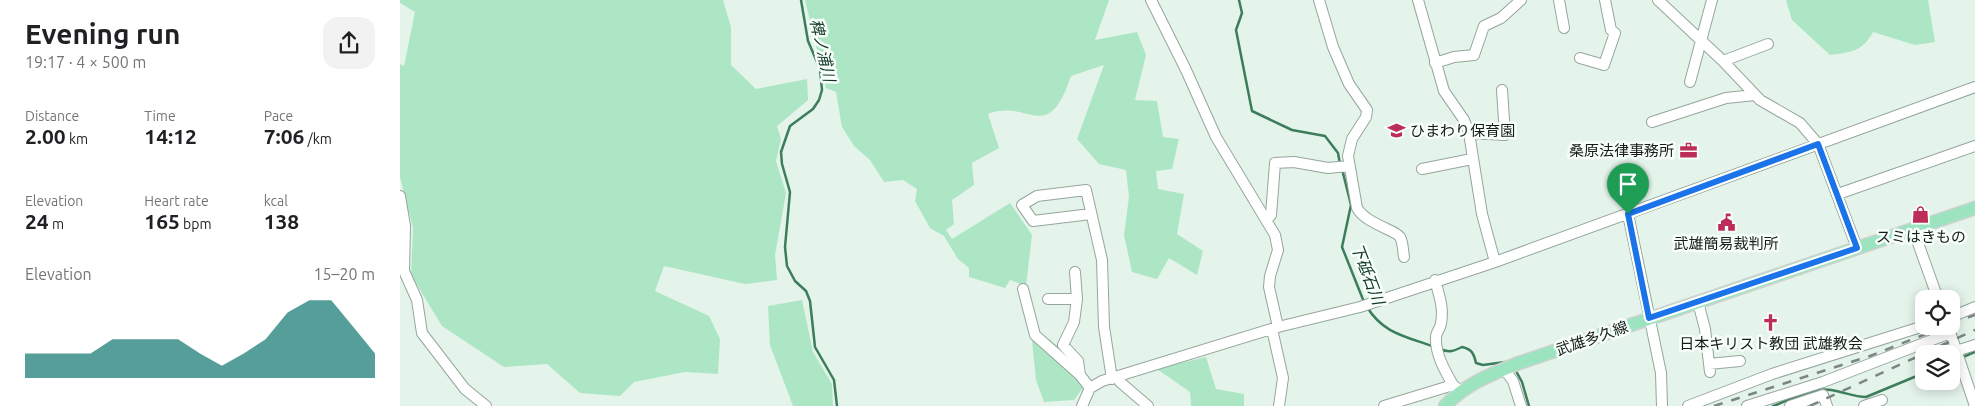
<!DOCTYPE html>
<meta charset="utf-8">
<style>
:root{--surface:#fff;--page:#f2f2f2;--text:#202124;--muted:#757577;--accent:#0f766e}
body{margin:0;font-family:Ubuntu,"Noto Sans JP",sans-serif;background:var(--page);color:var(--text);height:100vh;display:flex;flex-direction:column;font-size:19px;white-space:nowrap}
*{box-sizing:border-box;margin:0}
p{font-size:16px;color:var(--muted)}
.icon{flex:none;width:28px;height:28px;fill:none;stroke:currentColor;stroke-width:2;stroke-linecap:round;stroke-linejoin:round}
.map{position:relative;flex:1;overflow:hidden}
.side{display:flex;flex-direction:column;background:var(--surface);width:400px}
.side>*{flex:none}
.buttons{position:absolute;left:1515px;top:290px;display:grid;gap:10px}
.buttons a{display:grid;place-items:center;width:45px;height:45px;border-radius:10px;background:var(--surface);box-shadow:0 2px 12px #0003;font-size:25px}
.pin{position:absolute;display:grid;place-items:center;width:42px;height:42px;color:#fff;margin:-51px -21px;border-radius:50% 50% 50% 0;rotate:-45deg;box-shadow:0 0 5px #0007}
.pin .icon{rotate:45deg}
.round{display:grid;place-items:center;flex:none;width:52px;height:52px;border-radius:15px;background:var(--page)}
.head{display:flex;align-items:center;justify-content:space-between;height:85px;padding:0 25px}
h1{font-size:28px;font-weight:600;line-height:38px}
.figures{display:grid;grid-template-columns:repeat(3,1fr);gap:8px;height:85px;padding:5px 25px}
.figures div{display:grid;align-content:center}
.figures b{font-size:21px;font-weight:600}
.figures small{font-size:14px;font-weight:400}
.figures p{font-size:14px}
.chart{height:140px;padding:10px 25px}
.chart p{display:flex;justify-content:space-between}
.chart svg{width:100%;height:90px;margin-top:5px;fill:var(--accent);opacity:.7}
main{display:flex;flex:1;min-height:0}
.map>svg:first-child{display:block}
</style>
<main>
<section class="side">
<div class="head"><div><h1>Evening run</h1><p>19:17 · 4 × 500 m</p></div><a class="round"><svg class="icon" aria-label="share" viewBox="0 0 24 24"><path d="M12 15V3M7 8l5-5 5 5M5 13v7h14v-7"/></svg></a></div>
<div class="figures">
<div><p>Distance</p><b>2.00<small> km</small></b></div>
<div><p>Time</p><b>14:12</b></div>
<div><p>Pace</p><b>7:06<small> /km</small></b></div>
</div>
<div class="figures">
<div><p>Elevation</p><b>24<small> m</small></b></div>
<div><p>Heart rate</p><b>165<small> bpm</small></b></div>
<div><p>kcal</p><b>138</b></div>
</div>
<div class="chart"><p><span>Elevation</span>15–20 m</p>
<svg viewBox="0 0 160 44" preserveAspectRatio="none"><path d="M0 44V32L10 32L20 32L30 32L40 25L50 25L60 25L70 25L80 32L90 38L100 32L110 25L120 12L130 6L140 6L150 19L160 32V44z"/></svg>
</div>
</section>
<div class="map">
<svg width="1575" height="406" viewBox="0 0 1575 406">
<rect width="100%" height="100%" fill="#e4f4ea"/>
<path fill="#ade6c5" d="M0 0H323L331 27V65L356 89 407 79 408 100 377 126 381 139 376 161 386 193 375 255 377 280 345 284 264 266 255 291 309 316 320 339 318 374 285 372 234 382 220 396 180 393 147 364 104 367 42 326 11 275 13 228 0 177V64L4 66 15 12 0 3Z
M405 0H709L695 40 737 32 746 55 735 100 757 101 763 137 779 139 772 169 756 171 758 189 784 194 777 234 803 251 797 275 769 258 757 279 732 272 724 235 729 197 726 170 699 164 677 139 704 65 671 76C647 147 629 98 588 114L599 148 572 163 574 185 552 200 554 224 546 230 552 239 610 203 632 235 626 286 610 280 605 288 569 277V268L558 259 544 236 530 228 515 201 517 189 503 180 484 182 470 160 454 146 442 127 436 92 426 88Z
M1386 0H1528L1535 42 1515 45 1473 32C1462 52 1451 52 1430 55L1392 20Z
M402 300 413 352 432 384 433 406H393L370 345 368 306Z
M649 339 673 359 683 388 674 400 644 402 636 380 632 341Z
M806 357 816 389 844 394V406H791L790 392 757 369Z"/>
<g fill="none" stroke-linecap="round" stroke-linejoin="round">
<path stroke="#3c7d5b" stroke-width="2.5" d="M401 0 408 41 420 69 422 90 419 100 413 109 390 126 381 152 382 164 390 192 385 247 387 266 395 281 406 291 410 301 415 347 434 380 437 406
M839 0 842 13 836 30 852 111 892 130 925 136 938 153 940 164
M942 169 951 205 942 247 964 302
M967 307C983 333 1004 336 1032 346
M1040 349C1049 353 1054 351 1062 347 1072 349 1074 354 1076 363L1083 365 1105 362
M1563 357 1575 352
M1551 361H1552
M1116 371 1122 382 1129 406
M1373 406C1390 400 1413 387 1431 390 1444 392 1454 397 1466 397L1524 373"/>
<defs>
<path id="minor" d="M751 0 786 70 816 137 875 235 878 250 870 276 869 287 878 327
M919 0 933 47 949 84 967 110 966 117 952 139 948 156 957 208C966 224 996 230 1000 237 1003 242 1003 251 1004 257
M1018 0 1044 91 1064 120 1069 133 1082 214 1095 262
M1159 0 1164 28
M1258 0 1323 61 1360 100 1400 123 1418 144 1457 248
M1180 58 1204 65 1215 33 1211 30 1205 0
M1323 61 1368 44
M1035 63 1054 57 1074 55 1084 26 1101 18 1121 0
M1290 82 1312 0
M1252 122 1326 98 1355 95
M1069 133 1105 135 1102 90
M1022 169 1072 159
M1438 194 1575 146
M0 196 5 226 4 271 17 300 22 333 65 389 86 406
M691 214 633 221 622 205 637 196 686 190 702 260 704 327 712 379
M1228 214 1261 373 1262 406
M867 220 871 215 875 163 894 162 928 168 948 166
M1513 229 1538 299
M675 272 677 299
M1035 280C1039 295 1044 308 1041 323 1041 328 1036 332 1036 337 1035 354 1045 371 1053 385
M623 289 635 335 680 375
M648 299H677L674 322 663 345 678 361 680 375 690 388
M1298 302 1305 329 1310 372
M1551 317 1575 307
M1548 326 1575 406
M872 329 883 378 879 406
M1556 351 1575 345
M1309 364 1340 361
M1104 369 1113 381 1121 406
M718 378 720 382 748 406
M682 406 690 388 702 381 878 327 960 307 1095 262 1575 87
M984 406 1053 385 1058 389
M1288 406 1372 374 1524 326
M1347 406 1423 382 1550 333
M1390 406 1423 395 1427 406
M1464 406 1482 400"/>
<path id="major" d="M1045 406C1065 384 1092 374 1119 363L1575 208"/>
</defs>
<use href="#minor" stroke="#96a69c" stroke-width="12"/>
<use href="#major" stroke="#d0d2d1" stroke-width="15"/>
<use href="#minor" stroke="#fff" stroke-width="10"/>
<use href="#major" stroke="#9ce4c0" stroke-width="12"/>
<path stroke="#7c8780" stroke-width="2.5" stroke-dasharray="9 9" stroke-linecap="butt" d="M1551 324 1575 315
M1314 406 1470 356 1546 326
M1410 406 1575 330"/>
</g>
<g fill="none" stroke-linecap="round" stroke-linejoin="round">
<defs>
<path id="route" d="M1418 144 1457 248 1249 318 1228 214Z"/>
</defs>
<use href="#route" stroke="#fff" stroke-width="10"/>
<use href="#route" stroke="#1a73e8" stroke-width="6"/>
</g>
<defs>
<symbol id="school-bare" viewBox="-9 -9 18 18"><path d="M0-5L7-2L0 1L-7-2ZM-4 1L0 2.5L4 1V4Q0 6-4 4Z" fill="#bc2d57" stroke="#f8fffa" stroke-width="2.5" paint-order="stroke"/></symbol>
<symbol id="office-bare" viewBox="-9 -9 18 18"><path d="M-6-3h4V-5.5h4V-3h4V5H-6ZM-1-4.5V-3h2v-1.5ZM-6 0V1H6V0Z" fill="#bc2d57" stroke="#f8fffa" stroke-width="2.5" paint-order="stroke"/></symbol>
<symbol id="shop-bare" viewBox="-9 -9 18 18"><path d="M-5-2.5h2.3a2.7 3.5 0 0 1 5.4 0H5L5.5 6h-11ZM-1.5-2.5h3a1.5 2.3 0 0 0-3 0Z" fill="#bc2d57" stroke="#f8fffa" stroke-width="2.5" paint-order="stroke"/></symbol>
<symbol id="civic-bare" viewBox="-9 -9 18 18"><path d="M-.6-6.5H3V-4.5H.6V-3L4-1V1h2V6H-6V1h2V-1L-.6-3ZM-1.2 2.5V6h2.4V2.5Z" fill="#bc2d57" stroke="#f8fffa" stroke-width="2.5" paint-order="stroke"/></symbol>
<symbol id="church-bare" viewBox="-9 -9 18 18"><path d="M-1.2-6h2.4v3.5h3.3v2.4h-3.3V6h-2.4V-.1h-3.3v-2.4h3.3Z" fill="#bc2d57" stroke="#f8fffa" stroke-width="2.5" paint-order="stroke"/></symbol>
</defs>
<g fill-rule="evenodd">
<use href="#school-bare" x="984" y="118" width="25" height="25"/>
<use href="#office-bare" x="1276" y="138" width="25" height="25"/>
<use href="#shop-bare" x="1508" y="202" width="25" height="25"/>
<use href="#civic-bare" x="1314" y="210" width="25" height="25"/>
<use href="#church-bare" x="1358" y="310" width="25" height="25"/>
</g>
<g text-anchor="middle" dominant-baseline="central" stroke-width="5" stroke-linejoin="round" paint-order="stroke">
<g font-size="15" fill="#161c18" stroke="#f8fffa">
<text x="1010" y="130" text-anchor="start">ひまわり保育園</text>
<text x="1274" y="150" text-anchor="end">桑原法律事務所</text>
<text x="1521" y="236">スミはきもの</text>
<text x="1326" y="243">武雄簡易裁判所</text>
<text x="1371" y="343">日本キリスト教団 武雄教会</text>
</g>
<g font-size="15" fill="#161c18" stroke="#f8fffa">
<text transform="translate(1192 338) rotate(-19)">武雄多久線</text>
</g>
<g font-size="16" font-style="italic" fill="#0f3724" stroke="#f8fffa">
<text transform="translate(423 50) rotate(77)">稗ノ浦川</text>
<text transform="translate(968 274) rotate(69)">下砥石川</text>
</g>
</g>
</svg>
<div class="buttons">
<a><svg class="icon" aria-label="locate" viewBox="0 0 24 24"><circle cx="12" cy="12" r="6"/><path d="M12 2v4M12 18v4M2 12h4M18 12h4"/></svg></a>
<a><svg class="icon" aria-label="layers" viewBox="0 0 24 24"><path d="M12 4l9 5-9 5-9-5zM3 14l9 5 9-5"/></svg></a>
</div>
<div class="pin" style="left:1228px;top:214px;background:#1e9e55"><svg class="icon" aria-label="arrive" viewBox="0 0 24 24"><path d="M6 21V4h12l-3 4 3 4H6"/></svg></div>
</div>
</main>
